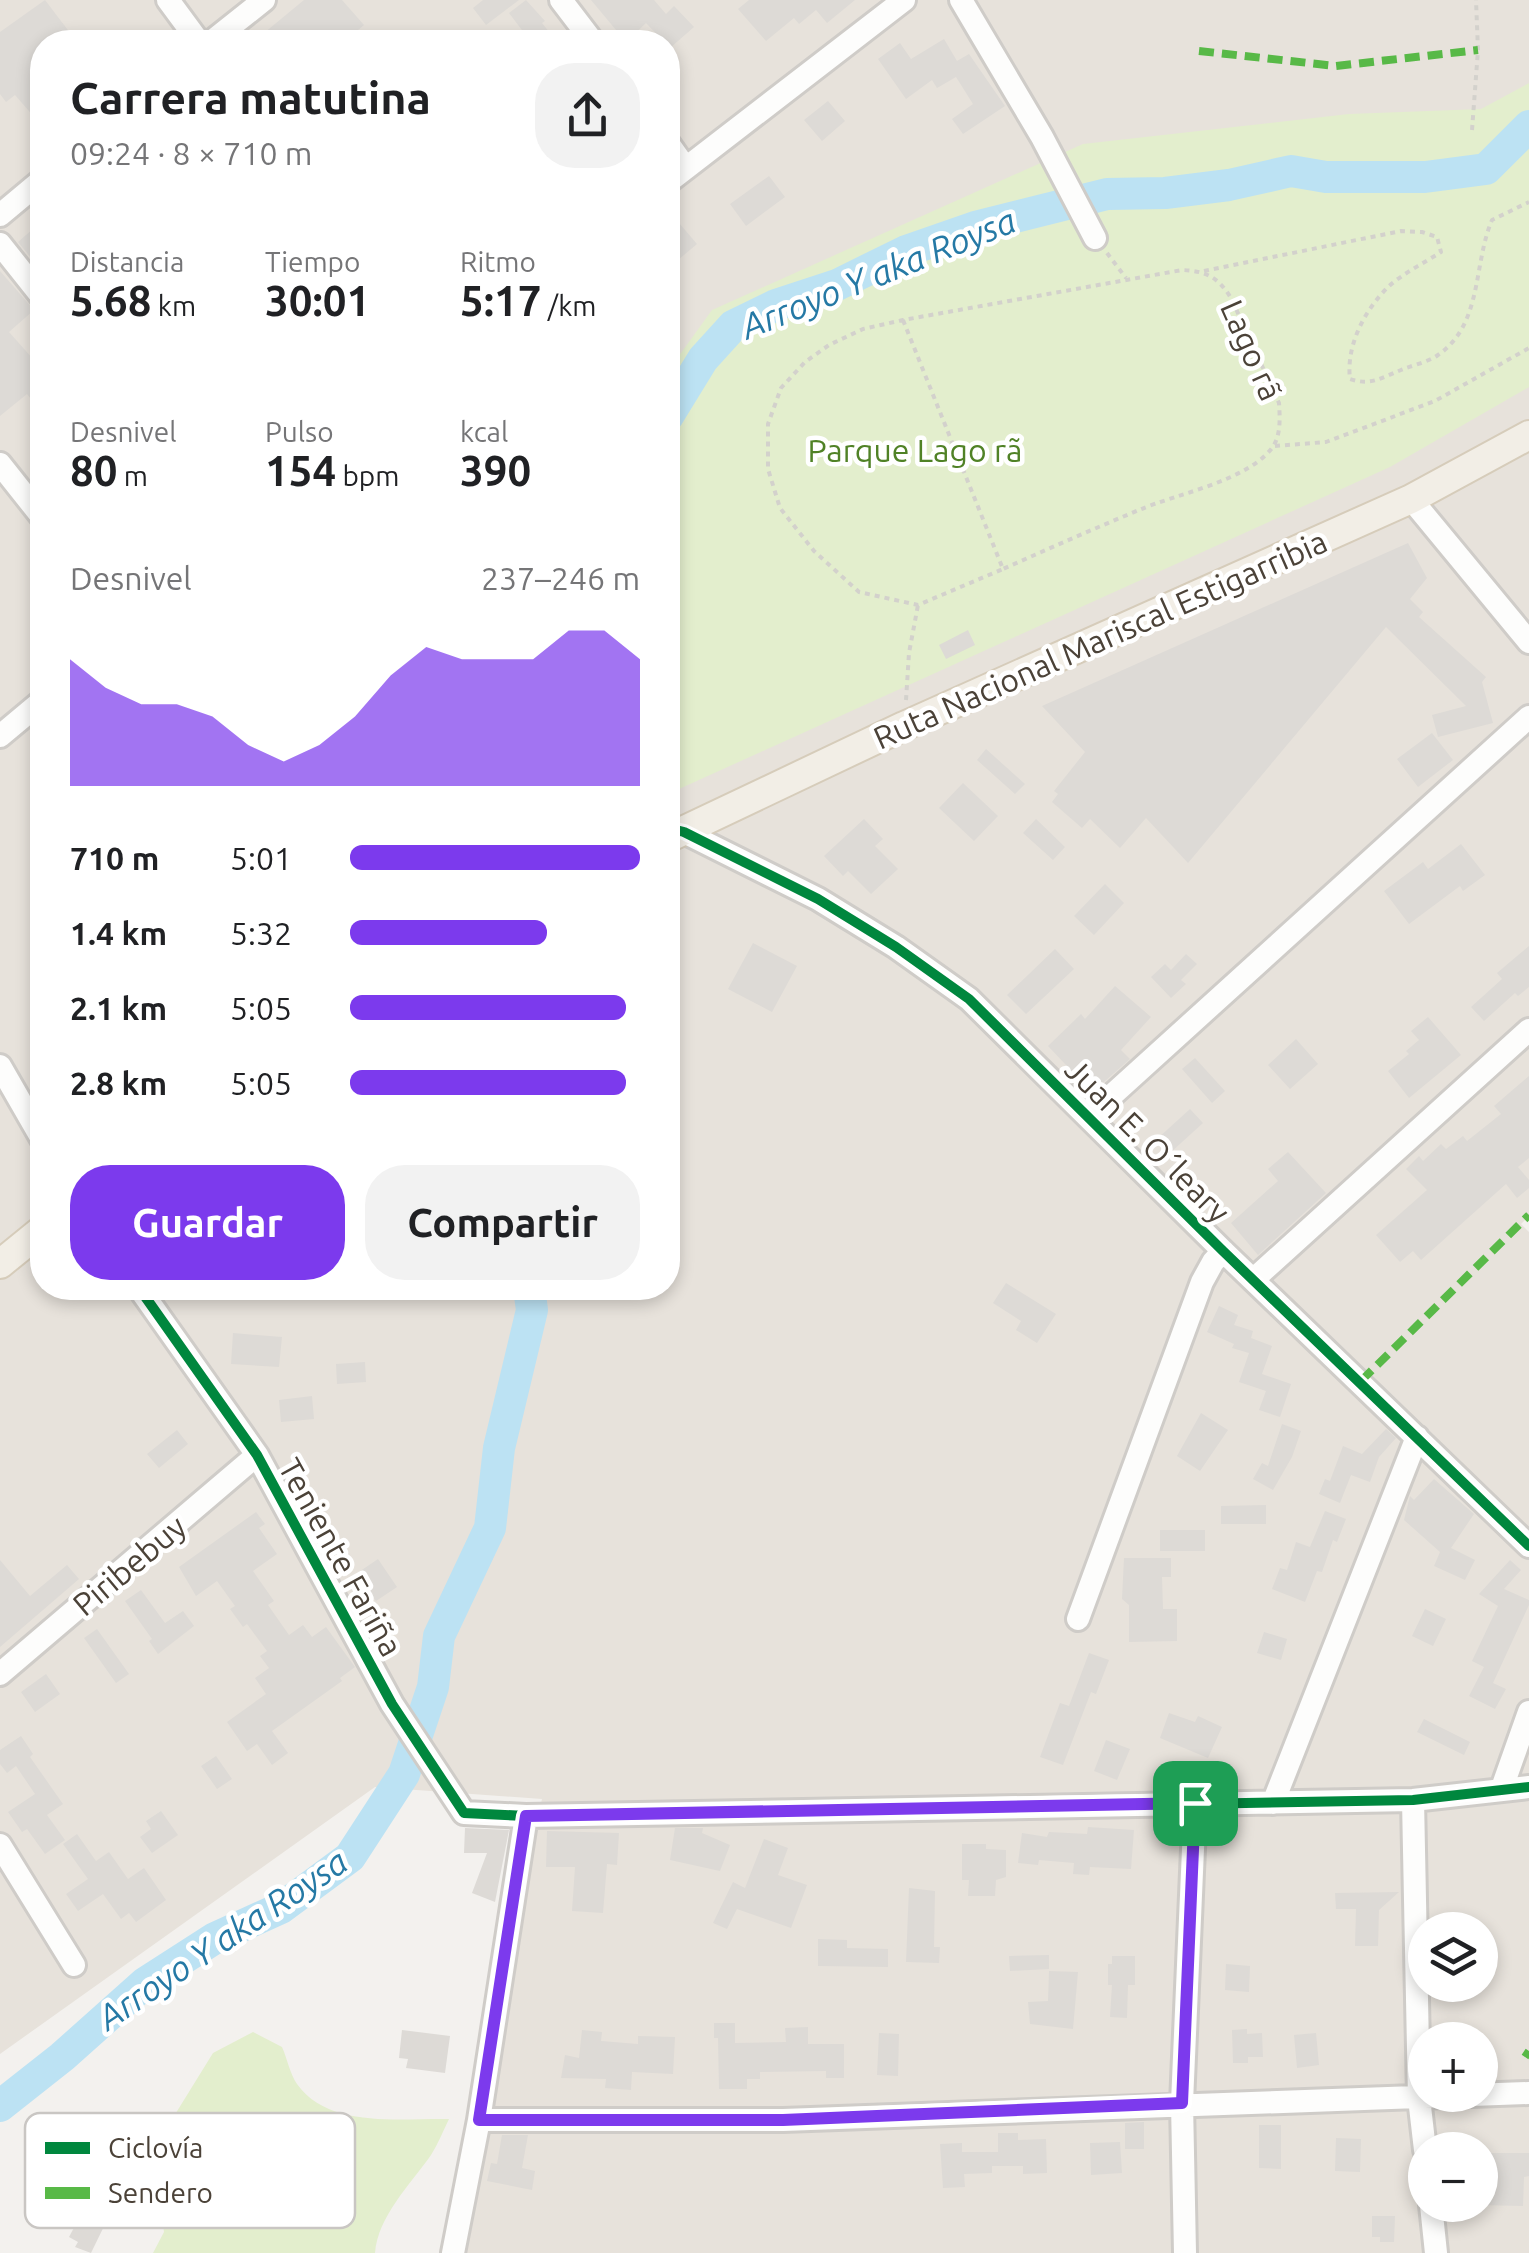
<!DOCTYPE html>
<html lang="es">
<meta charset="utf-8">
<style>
:root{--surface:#fff;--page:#f2f2f2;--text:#202124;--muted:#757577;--accent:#7c3aed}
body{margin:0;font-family:Ubuntu,sans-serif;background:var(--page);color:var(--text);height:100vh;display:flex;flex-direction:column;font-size:38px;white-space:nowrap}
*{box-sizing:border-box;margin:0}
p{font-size:32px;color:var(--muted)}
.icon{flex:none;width:55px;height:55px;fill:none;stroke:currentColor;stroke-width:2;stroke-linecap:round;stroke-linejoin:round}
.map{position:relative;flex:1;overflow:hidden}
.sheet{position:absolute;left:30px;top:30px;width:650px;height:1270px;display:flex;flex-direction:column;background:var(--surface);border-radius:40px;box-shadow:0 5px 15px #0003}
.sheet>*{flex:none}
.buttons{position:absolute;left:1408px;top:1912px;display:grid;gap:20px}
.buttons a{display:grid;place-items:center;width:90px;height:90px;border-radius:50%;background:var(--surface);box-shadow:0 5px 15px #0003;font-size:50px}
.pin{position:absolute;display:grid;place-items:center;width:85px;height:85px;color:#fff;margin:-42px;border-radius:20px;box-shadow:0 5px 15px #0006}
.round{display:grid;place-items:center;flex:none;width:105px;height:105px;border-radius:40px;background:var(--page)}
.overview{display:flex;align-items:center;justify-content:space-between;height:170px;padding:0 40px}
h1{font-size:45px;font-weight:700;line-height:75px}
.stats{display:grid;grid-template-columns:repeat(3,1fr);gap:15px;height:170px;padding:10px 40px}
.stats div{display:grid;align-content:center}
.stats b{font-size:42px;font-weight:700}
.stats small{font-size:28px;font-weight:400}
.stats p{font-size:28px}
.chart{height:280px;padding:20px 40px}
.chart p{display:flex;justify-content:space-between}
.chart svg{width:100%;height:180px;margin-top:10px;fill:var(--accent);opacity:.7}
.cta{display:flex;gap:20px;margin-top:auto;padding:20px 40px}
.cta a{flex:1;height:115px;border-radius:40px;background:var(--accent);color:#fff;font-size:40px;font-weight:700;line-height:115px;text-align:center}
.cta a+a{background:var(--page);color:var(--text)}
ul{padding:0 40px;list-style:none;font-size:32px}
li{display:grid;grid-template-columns:160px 120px 1fr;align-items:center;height:75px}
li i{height:25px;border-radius:12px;background:var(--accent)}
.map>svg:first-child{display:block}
</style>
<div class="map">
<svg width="1529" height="2253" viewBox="0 0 1529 2253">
<rect width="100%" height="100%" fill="#f3f1ee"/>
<path fill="#e7e2db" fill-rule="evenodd" d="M0 0H1529V1216L1521 1224 1529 1232V2253H453L510 1944 542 1799 375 1787 0 2054ZM42 42H668V1288H42ZM1425 1930H1480V1985H1425ZM1425 2040H1480V2095H1425ZM1425 2150H1480V2205H1425Z"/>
<path fill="#e3eecd" d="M1529 83V387L1390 467 668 794V371L712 310 1083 144 1349 114 1481 109Z
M253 2032 282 2047C287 2058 290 2074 297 2084 329 2129 400 2118 449 2119 443 2131 438 2144 431 2155 410 2185 378 2216 375 2253H153L164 2232 156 2184 158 2142 213 2053Z"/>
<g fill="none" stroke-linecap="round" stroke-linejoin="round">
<path stroke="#bce2f3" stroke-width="32" d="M668 416 703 359 733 326 776 305 837 285 906 251 975 227 1107 194 1165 193 1229 185 1291 171 1326 177H1425L1486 169 1529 126
M0 2106 62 2057 145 1983 215 1938 281 1908 350 1857 404 1774 433 1687 439 1636 490 1528 499 1448 532 1310 529 1288"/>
</g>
<path fill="#dddad6" d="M45 0 77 42H42V126L15 95 6 102 0 94V32Z
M304 0H342L364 25 344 42H253Z
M483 0H519L486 25 473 8Z
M526 0 545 21 542 23 557 42H531L509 13Z
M591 0H654L666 14 674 6 694 27 670 48 646 23 626 42Z
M749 0H855L827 23 816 10 799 24 794 18 766 41 738 9Z
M944 39 957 61 969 54 1005 106 963 134 952 119 973 104 956 77 937 88 932 80 906 99 878 59 900 43 911 59Z
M828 101 845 121 822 141 804 120Z
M769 176 785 197 746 226 730 204Z
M668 210 697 244 678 260 668 247Z
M42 221V271L18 242Z
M0 271 34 310 9 332 33 359 42 352V413L27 394 0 416Z
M1408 543 1427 578 1410 599 1423 612 1419 617 1486 677 1482 682 1493 723 1438 737 1432 715 1466 706 1386 627 1188 863 1146 818 1120 848 1090 819 1082 828 1052 802 1058 794 1054 791 1085 752 1042 706Z
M968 630 975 645 946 659 939 645Z
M1432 733 1453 760 1418 787 1397 759Z
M986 749 1025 784 1015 794 977 760Z
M963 783 998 816 974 841 939 808Z
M864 819 883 839 875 846 898 869 871 894 848 871 843 876 824 856Z
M1036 819 1065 847 1053 860 1023 833Z
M1461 844 1485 875 1463 891 1460 886 1409 924 1384 891 1423 862 1428 869Z
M1105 884 1124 903 1094 935 1074 916Z
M753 943 797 966 772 1012 728 989Z
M1529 946V987L1518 996 1515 993 1484 1021 1471 1007 1502 979 1497 973Z
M1055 949 1074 969 1026 1014 1007 995Z
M1186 954 1197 964 1181 980 1186 984 1171 998 1151 977 1165 964 1171 970Z
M1115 986 1151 1017 1121 1050 1130 1059 1088 1096 1079 1087 1083 1083 1048 1046 1081 1014 1085 1019Z
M1428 1017 1461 1055 1409 1098 1388 1071 1409 1054 1406 1051 1419 1040 1411 1031Z
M1296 1039 1318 1064 1290 1089 1268 1065Z
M1195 1058 1225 1091 1212 1103 1182 1069Z
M1529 1076V1158L1518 1167 1529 1180V1188L1517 1198 1506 1184 1421 1260 1413 1251 1400 1262 1376 1235 1427 1190 1406 1169 1419 1156 1423 1161 1441 1144 1446 1149 1463 1136 1467 1141 1501 1114 1494 1106Z
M1190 1109 1203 1123 1170 1153 1157 1139Z
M1288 1152 1326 1193 1258 1255 1231 1223 1278 1181 1268 1169Z
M1006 1283 1056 1314 1037 1343 1016 1330 1021 1321 993 1303Z
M1219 1306 1238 1315 1234 1325 1253 1331 1251 1338 1272 1346 1262 1374 1291 1384 1280 1417 1259 1410 1266 1391 1239 1382 1249 1353 1232 1348 1234 1344 1207 1332Z
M233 1333 282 1337 279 1367 231 1364Z
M365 1362 366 1382 337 1384 336 1364Z
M312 1396 314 1419 281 1422 279 1400Z
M1201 1413 1228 1430 1200 1471 1177 1456Z
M1282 1424 1301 1431 1292 1457 1273 1490 1253 1479 1262 1463 1268 1466Z
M1386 1429 1396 1438 1379 1457 1370 1482 1351 1475 1340 1503 1319 1494 1325 1479 1330 1481 1343 1446 1362 1454Z
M177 1430 188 1444 159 1468 147 1454Z
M1434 1479 1474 1514 1451 1548 1475 1560 1465 1580 1434 1566 1440 1552 1404 1520 1410 1496 1414 1500Z
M1266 1505V1524H1221V1506Z
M1325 1511 1346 1519 1337 1542 1333 1540 1322 1572 1317 1571 1305 1602 1272 1589 1280 1568 1287 1570 1296 1542 1310 1547Z
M256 1512 265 1524 259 1528 277 1554 253 1571 274 1601 268 1605 289 1635 303 1625 312 1637 326 1627 355 1667 340 1678 342 1681 272 1731 288 1753 272 1765 257 1744 247 1751 227 1722 266 1694 255 1678 269 1668 260 1656 267 1651 247 1624 243 1627 230 1609 235 1606 217 1581 196 1596 179 1567Z
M1160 1530H1205V1551H1160Z
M1124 1558H1171V1577H1162L1163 1609H1177V1641L1129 1642V1605L1122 1599Z
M378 1559 397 1587 376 1601 356 1574Z
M0 1560 30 1596 67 1565 79 1579 0 1647Z
M1510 1560 1521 1570 1504 1589 1529 1600V1605L1493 1683 1506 1689 1495 1709 1469 1696 1484 1667 1472 1661 1498 1606 1479 1594Z
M141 1590 165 1623 183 1611 194 1626 158 1654 149 1641 152 1639 125 1601Z
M1425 1609 1446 1619 1433 1646 1412 1636Z
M97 1629 129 1674 116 1683 84 1638Z
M1264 1632 1287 1639 1281 1660 1257 1653Z
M1089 1653 1109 1660 1096 1694 1091 1692 1063 1765 1040 1757 1060 1703 1069 1706Z
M46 1674 60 1694 35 1712 21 1692Z
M1169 1713 1195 1722 1198 1716 1222 1727 1208 1758 1160 1738Z
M1424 1719 1470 1742 1464 1755 1417 1732Z
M21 1736 33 1754 30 1757 63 1804 47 1815 65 1840 45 1854 27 1829 22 1832 8 1812 35 1794 16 1766 7 1773 0 1764V1750Z
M1106 1740 1130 1749 1117 1780 1094 1771Z
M216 1756 232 1779 217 1789 201 1766Z
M161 1811 178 1835 152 1853 140 1837 151 1829 146 1821Z
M1088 1827 1134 1830 1131 1869 1090 1867 1089 1875 1073 1874 1074 1863 1039 1860 1038 1865 1018 1863 1022 1833 1047 1837 1049 1832 1087 1834Z
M465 1828 509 1830 495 1902 472 1893 487 1853H464Z
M675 1828H703L702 1833 730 1845 720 1871 670 1860Z
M547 1831 619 1833 617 1865 607 1864 603 1913 572 1911 575 1867H546Z
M77 1834 96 1861 109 1852 128 1879 144 1868 166 1900 136 1922 129 1913 121 1919 103 1894 78 1911 66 1894 88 1879 63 1844Z
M764 1839 788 1848 778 1875 807 1885 791 1928 737 1909 727 1929 713 1923 733 1882 745 1888Z
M962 1844H986V1849L1006 1850V1877L996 1880 995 1896H968L969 1880H962Z
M909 1888 935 1891 934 1947H940L939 1963 906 1962Z
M1399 1892 1379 1910 1378 1946H1355L1356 1909H1336L1335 1893Z
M818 1939 847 1940V1948L888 1949V1967L818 1966Z
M1049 1955V1969L1010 1971 1009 1956Z
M1112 1956H1135V1985H1128L1127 2018 1110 2017 1112 1985H1108V1964H1112Z
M1226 1964 1250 1966 1249 1992 1225 1990Z
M1049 1971 1078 1972 1073 2029 1030 2024 1028 2002 1048 2001Z
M714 2023H735V2043L786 2042 785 2028 808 2027V2044H844V2078H826V2071L760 2072V2079H747V2089H719L718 2038H714Z
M1247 2029V2034L1262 2033 1263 2057H1248V2063H1233L1232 2030Z
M402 2030 450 2036 445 2073 406 2068 408 2059 399 2058Z
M582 2030 602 2032 601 2041 638 2044V2036L675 2037 673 2074 632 2072 631 2090 605 2088 606 2079 561 2078 565 2055 579 2058Z
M879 2033 899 2034 898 2076 877 2075Z
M1316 2033 1319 2065 1297 2068 1294 2035Z
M1144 2122V2149H1125V2123Z
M1259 2125H1281V2169L1259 2168Z
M998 2133H1018V2140L1046 2139 1047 2173 1023 2174V2166H992V2173L964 2174 965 2187 943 2188 940 2144 962 2143V2152H998Z
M502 2135H528L522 2168 535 2171 532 2190 487 2181 491 2163 497 2164Z
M1336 2138 1361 2139 1360 2172 1335 2171Z
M1120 2142 1122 2173 1091 2175 1090 2143Z
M1480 2153H1529V2176L1524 2177 1523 2206 1480 2205Z
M86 2205 109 2216 91 2253 75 2247 78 2242 69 2237Z
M1372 2216H1395L1394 2242H1380V2237H1372Z"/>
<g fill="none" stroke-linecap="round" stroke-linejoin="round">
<defs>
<path id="minor" d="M168 0 199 42
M561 0 593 42
M961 0 1042 137 1095 238
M211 42 264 0
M668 143 685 167
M668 182 904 0
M0 215 42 180
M0 244 42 297
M0 464 42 517
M1411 499 1529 642
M0 736 42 701
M671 829 684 832 818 899 896 947 969 999 1223 1251 1529 1546
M0 1066 42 1139
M1089 1116 1529 717
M1254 1279 1529 1030
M139 1288 257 1455 392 1704 464 1813 526 1816 1413 1800 1529 1787
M1078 1619 1202 1282 1213 1262 1223 1251
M0 1674 257 1455
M1502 1788 1529 1712
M1413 1800 1419 2098 1425 2150
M1273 1803 1417 1437
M0 1845 74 1965
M479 2120H783L1529 2093
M1431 2205 1436 2253
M453 2253 479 2120 526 1816
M1185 2253 1182 2103 1195 1803"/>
<path id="major" d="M668 838 904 726 1411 499 1529 435
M0 1264 42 1230"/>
</defs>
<use href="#minor" stroke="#cfccc8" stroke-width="28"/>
<use href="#major" stroke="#d6ccba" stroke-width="32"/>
<path stroke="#d3d1cc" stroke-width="4" stroke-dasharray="5 5" stroke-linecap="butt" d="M1472 130 1478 50 1476 0
M1107 253 1126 278
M1204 271 1401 231 1422 232 1437 237 1441 252C1424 263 1402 274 1388 287 1364 311 1346 346 1350 379 1371 386 1381 378 1401 370 1413 365 1428 362 1438 355 1483 324 1473 264 1492 220L1529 202
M903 320 1003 569 918 605 859 592 814 551 780 508 768 469V424L781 388 805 362 829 345 863 329 903 320 1182 270C1206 271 1218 277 1231 298L1279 403C1280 418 1281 436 1272 448 1247 481 1176 494 1139 510 1093 529 1048 549 1003 569
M1275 446 1326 442 1435 401 1529 348
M906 700 909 653 918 605"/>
<use href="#minor" stroke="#fdfdfc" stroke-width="22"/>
<use href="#major" stroke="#f2eee6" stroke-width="28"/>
<path stroke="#58b947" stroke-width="8" stroke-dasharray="15 8" stroke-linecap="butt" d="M1199 51 1336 66 1478 50
M1361 1381 1529 1215
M1525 2057 1529 2051"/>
<defs>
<path id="cycleway" d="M668 828 684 832 818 899 896 947 969 999 1223 1251 1529 1546
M139 1288 257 1455 392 1704 464 1813 526 1816 1413 1800 1529 1787"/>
</defs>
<use href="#cycleway" stroke="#fff" stroke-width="16"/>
<use href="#cycleway" stroke="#00873e" stroke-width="10"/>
</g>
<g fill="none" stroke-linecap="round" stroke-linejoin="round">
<defs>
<path id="route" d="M1195 1803 1182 2103 783 2120H479L526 1816Z"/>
</defs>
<use href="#route" stroke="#fff" stroke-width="20"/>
<use href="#route" stroke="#7c3aed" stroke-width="12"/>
</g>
<g text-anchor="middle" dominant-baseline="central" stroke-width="9" stroke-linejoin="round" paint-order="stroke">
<g font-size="32" fill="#4b4238" stroke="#fff">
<text transform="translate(1252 350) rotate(66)">Lago rã</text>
<text transform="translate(1100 639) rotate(-24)">Ruta Nacional Mariscal Estigarribia</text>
<text transform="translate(1148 1140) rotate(45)">Juan E. O´leary</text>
<text transform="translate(341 1557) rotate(61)">Teniente Fariña</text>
<text transform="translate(129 1565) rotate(-40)">Piribebuy</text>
</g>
<g font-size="32" fill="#508226" stroke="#fff">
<text x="915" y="450">Parque Lago rã</text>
</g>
<g font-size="35" font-style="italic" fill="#2579a5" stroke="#fff">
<text transform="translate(878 273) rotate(-22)">Arroyo Y aka Roysa</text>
<text transform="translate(222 1939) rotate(-34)">Arroyo Y aka Roysa</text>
</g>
</g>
<rect x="25" y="2113" width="330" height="115" rx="15" fill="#fff" stroke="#c9c6c3" stroke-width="2.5"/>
<rect x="45" y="2142" width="45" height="12" fill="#00873e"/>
<rect x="45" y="2187" width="45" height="12" fill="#58b947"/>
<g font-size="28" fill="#4b4238">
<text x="108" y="2158">Ciclovía</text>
<text x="108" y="2203">Sendero</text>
</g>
</svg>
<div class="buttons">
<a><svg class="icon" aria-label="layers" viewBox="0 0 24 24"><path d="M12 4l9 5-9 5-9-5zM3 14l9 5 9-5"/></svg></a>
<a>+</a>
<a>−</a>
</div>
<div class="pin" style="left:1195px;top:1803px;background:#1e9e55"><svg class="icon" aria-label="arrive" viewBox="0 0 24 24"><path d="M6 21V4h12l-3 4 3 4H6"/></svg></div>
<section class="sheet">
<div class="overview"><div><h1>Carrera matutina</h1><p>09:24 · 8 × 710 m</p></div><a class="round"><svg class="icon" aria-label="share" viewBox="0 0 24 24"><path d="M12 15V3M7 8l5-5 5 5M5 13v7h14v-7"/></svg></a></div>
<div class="stats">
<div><p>Distancia</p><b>5.68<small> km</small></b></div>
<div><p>Tiempo</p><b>30:01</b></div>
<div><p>Ritmo</p><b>5:17<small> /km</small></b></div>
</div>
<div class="stats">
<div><p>Desnivel</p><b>80<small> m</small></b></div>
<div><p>Pulso</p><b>154<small> bpm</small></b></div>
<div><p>kcal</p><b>390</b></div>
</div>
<div class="chart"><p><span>Desnivel</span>237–246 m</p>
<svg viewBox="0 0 160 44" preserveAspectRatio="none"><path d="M0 44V13L10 20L20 24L30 24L40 27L50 34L60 38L70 34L80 27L90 17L100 10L110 13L120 13L130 13L140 6L150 6L160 13V44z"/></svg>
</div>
<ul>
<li><b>710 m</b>5:01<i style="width:100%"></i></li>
<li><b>1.4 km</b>5:32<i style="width:68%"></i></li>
<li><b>2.1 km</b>5:05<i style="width:95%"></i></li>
<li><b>2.8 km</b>5:05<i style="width:95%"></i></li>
</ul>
<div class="cta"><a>Guardar</a><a>Compartir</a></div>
</section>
</div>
